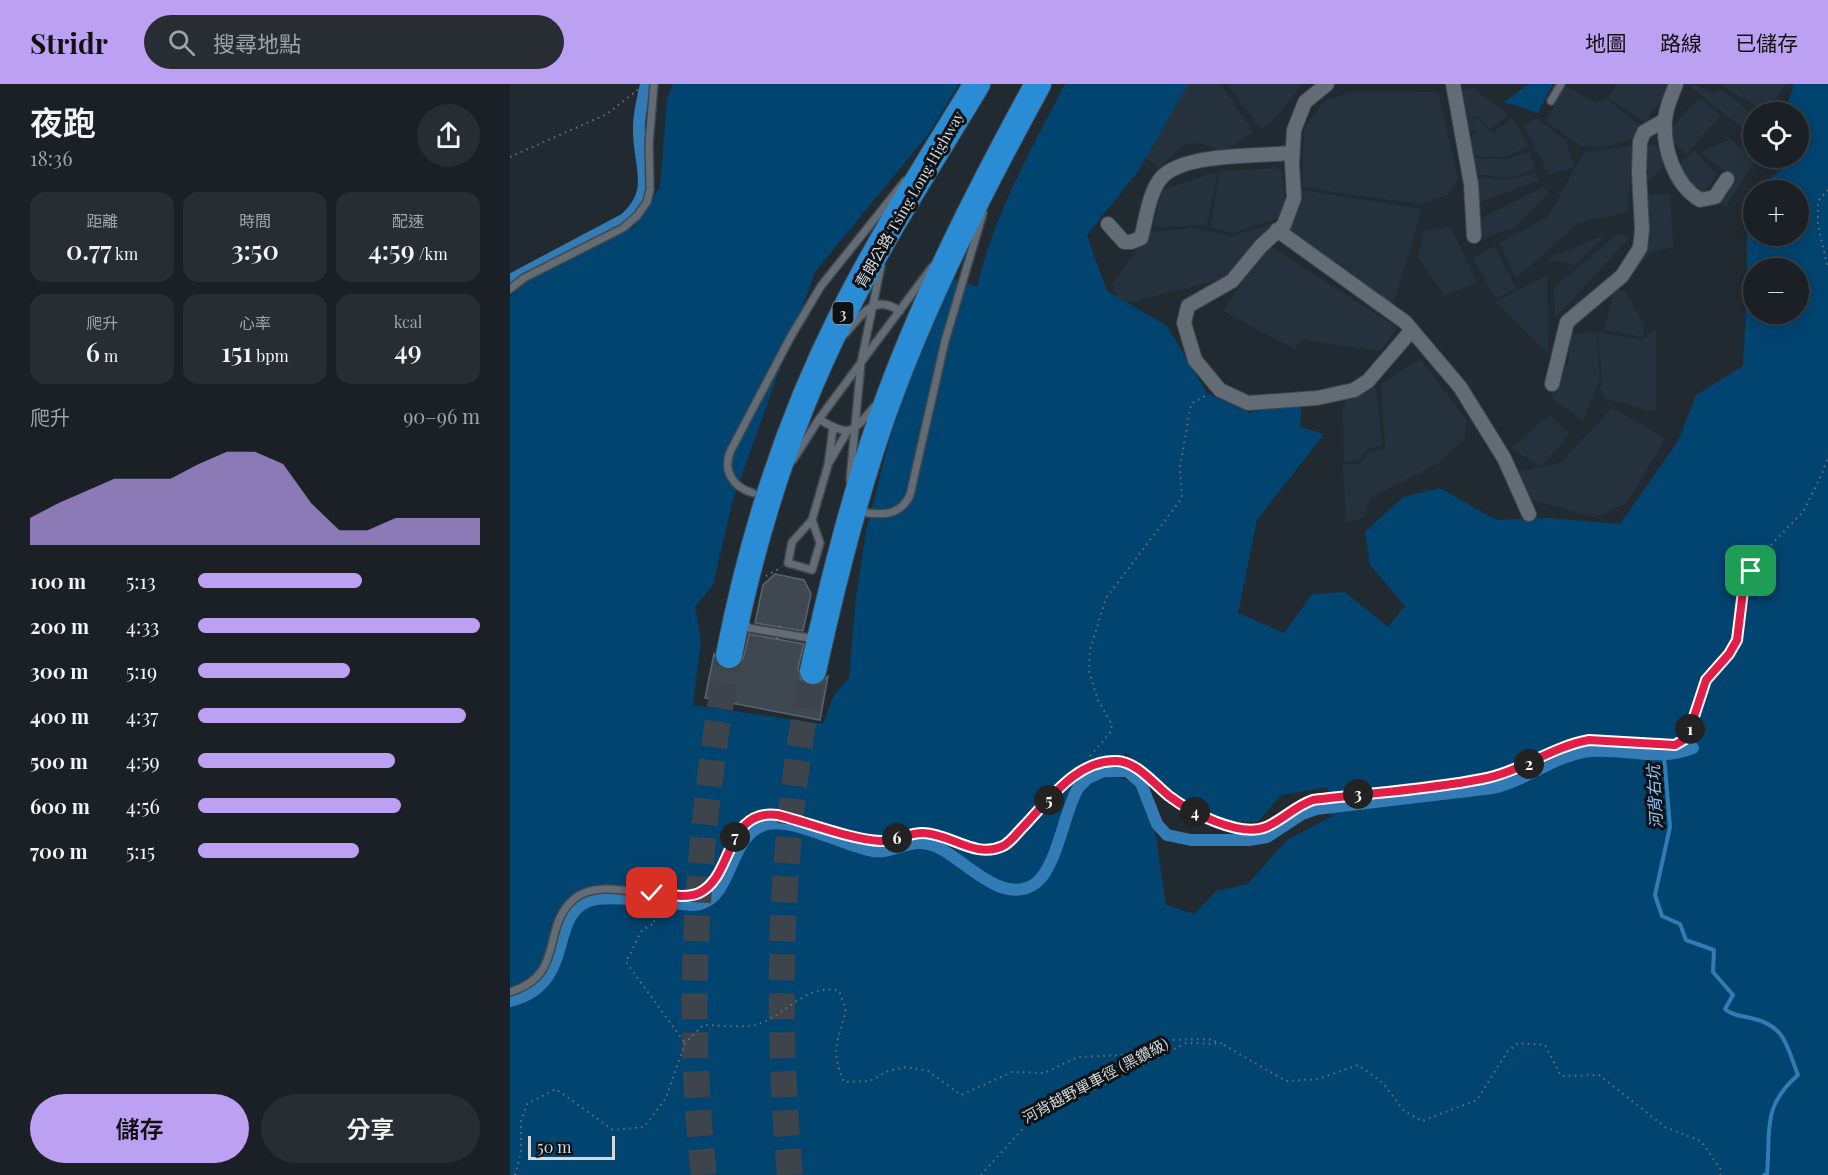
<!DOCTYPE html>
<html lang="zh-TW">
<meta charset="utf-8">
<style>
:root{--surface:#1a2025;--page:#272d32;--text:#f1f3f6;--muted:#9fa3a7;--line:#383e42;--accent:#bca0f2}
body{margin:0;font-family:"Playfair Display","Noto Sans TC",serif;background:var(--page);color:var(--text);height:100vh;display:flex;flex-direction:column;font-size:22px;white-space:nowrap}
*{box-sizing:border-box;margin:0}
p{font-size:20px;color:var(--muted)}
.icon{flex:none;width:33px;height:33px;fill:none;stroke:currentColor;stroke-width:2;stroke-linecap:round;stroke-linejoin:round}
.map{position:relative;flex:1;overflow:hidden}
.details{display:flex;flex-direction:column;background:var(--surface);width:510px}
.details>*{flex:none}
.controls{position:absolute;left:1233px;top:18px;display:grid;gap:12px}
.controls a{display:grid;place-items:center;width:66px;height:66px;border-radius:50%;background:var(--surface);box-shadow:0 3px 15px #0003,0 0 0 2px var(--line);font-size:30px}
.scale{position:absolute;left:18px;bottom:15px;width:87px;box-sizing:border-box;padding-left:6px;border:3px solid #d4d9de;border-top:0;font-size:16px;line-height:21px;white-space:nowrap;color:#d4d9de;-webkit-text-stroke:4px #0e1215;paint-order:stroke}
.pin{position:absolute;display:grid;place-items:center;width:51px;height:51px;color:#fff;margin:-26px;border-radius:12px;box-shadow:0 3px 9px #0006}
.km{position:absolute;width:30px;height:30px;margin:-15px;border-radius:50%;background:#222;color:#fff;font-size:16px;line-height:30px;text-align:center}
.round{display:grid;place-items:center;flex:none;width:63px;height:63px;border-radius:32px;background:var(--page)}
.overview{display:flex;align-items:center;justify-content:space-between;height:102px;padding:0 30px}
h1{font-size:33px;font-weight:600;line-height:45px}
.stats{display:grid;grid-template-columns:repeat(3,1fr);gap:9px;height:102px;padding:6px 30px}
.stats div{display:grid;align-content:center;border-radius:15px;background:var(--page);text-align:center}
.stats b{font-size:26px;font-weight:600}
.stats small{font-size:16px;font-weight:400}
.stats p{font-size:16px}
.chart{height:168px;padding:12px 30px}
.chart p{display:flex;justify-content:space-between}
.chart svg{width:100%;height:108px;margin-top:6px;fill:var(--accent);opacity:.7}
.button{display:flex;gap:12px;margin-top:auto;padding:12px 30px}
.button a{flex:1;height:69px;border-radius:36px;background:var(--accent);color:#111;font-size:24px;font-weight:600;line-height:69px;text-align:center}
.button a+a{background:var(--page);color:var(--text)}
ul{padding:0 30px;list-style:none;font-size:20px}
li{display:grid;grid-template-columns:96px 72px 1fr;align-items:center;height:45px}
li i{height:15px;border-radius:8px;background:var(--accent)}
header{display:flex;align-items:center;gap:36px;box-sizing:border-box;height:84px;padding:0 30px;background:var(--accent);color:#111}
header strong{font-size:28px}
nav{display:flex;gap:33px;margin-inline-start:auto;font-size:21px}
.search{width:420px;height:54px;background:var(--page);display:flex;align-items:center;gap:15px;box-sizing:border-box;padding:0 21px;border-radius:33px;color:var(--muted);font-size:22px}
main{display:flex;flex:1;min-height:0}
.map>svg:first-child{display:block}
</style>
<header>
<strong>Stridr</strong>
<div class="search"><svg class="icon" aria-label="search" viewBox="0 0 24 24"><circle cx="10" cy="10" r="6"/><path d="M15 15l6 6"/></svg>搜尋地點</div>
<nav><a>地圖</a><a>路線</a><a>已儲存</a></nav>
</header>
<main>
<section class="details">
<div class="overview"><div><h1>夜跑</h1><p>18:36</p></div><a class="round"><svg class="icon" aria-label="share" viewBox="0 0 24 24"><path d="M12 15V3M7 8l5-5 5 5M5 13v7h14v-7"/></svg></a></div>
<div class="stats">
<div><p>距離</p><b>0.77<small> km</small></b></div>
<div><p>時間</p><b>3:50</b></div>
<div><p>配速</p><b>4:59<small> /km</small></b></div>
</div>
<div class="stats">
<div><p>爬升</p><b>6<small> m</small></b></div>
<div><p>心率</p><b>151<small> bpm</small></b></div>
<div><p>kcal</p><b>49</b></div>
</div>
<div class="chart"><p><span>爬升</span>90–96 m</p>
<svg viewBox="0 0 160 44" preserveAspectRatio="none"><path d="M0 44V33L10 27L20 22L30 17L40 17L50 17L60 11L70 6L80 6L90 11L100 27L110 38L120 38L130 33L140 33L150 33L160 33V44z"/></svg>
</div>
<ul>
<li><b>100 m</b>5:13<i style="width:58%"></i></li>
<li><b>200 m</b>4:33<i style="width:100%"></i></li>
<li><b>300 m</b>5:19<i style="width:54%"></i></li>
<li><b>400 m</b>4:37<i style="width:95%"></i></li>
<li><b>500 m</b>4:59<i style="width:70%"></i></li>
<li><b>600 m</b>4:56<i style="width:72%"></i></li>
<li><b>700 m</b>5:15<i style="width:57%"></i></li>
</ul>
<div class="button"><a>儲存</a><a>分享</a></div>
</section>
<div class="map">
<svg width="1318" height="1091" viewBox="0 0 1318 1091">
<rect width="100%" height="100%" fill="#222a31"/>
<path fill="#25323e" d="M666 0H711L743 48 713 68 690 59 674 60 649 84 628 69Z
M718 0H792L768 31 751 46Z
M1107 0H1155L1159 4 1136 38 1098 14Z
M1184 0 1205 10 1211 5 1243 31V45L1239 49 1178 1H1171Z
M1210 0H1277L1255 28Z
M1055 2 1087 19 1095 14 1132 44 1123 55 1094 63 1071 62 1036 37Z
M963 4 999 31 980 45 967 32 962 33 964 46 947 53 950 6Z
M843 7 928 8 948 94 940 110 911 120 792 103 794 44 814 17Z
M1189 13 1210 31 1177 70 1155 52Z
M1003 33 1019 63 994 73 961 72 955 54 966 50 963 35 967 34 983 49Z
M1026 34 1056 57 1065 83 1039 91 1014 42Z
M1221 55 1245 76 1216 123 1207 117 1221 92 1191 68Z
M1138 60 1152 64 1153 83 1132 103Z
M1123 62 1117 128 1069 139 1006 194 989 159 1038 133 1074 68Z
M1184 66 1207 91 1191 113 1166 83Z
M1020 68 1025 86 997 94 964 90 962 74 996 75Z
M771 84 776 122 771 134 722 149 700 143 710 87Z
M708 87 697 141 643 143 652 106Z
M1026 89 1029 96 970 118 965 93 997 96Z
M1033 103 1039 109 1003 144 971 155 968 136Z
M792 106 912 125 883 221 779 147Z
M1160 110 1163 164 1144 167 1118 192 1134 111Z
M766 139 715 194 608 221 603 200 639 148 684 144 722 152Z
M940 142 967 198 935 212 908 173 914 147Z
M1109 149 1119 154 1045 234 1044 204Z
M1097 150 1064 181 1037 175Z
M758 161 887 243 871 267 792 256 785 265 713 227Z
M984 162 1006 204 985 215 963 173Z
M1037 191 1038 269 985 218Z
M1105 205 1114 206 1134 240 1133 253 1094 246Z
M1146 245V328L1095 315 1090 303 1092 296 1088 248 1133 256Z
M1086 248 1090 294 1073 337 1044 316 1041 308 1051 282 1059 280 1058 250Z
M910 275 957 336 954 355 929 379 860 414 854 433 836 439 833 380H850L859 368 875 364 871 300Z
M866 304 872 361 857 365 849 377 834 378 833 325 839 311Z
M1102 324 1155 354 1117 419 1084 433 1021 416 1009 388 1031 383 1001 364 1040 331 1059 350 1031 383 1050 379Z"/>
<path fill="#024470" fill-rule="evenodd" d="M163 0H449L420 48 305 188 223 415 203 501 185 523 191 556 183 621 313 640 324 611 339 594 345 522 356 447 385 334 440 193 467 203C484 130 521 66 555 0H678L629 86 577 151 597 207 657 242 697 309 740 329 792 313 790 343 814 350 747 436 728 529 774 549 802 510 835 508 878 543 895 522 860 481 855 448 893 413 930 404 986 436 1038 434 1110 440 1168 357 1186 311 1233 282 1237 206V111L1244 107V152H1288V106H1244L1292 70 1289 67 1288 28H1281L1278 19 1284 0H1318V1091H0V212L32 183 124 143 150 103 157 15ZM1244 184H1288V230H1244ZM615 669 702 738H748L771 711 817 703 822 732 776 757 738 800 706 807 684 830 656 821 645 747 625 698 604 692Z
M1019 0H1043L1028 29 994 18Z"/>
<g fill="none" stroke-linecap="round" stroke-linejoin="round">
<path stroke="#337bb4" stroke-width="4" d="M1154 671 1160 743 1145 811 1152 832 1170 840 1176 856 1204 866 1203 888 1223 911 1215 925C1222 931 1231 932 1241 934 1276 942 1276 961 1288 991 1251 1023 1261 1047 1257 1090L1254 1091"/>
<path stroke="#337bb4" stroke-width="12" d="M0 196 115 135C147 107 129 82 129 47 128 32 133 15 136 0
M0 917C67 900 37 833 79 817 98 810 158 819 181 821 226 821 215 749 258 740 283 734 335 762 363 767 385 770 402 752 425 762 453 773 492 824 526 799 547 783 554 728 568 704L578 694 594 687H617L631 699 647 740 657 751 681 756H739L757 753 792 730 806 725 983 704C1015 697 1041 674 1073 668 1110 662 1147 679 1183 664"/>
</g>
<path fill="#3f4850" stroke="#5b646c" stroke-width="1.5" d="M265 490 294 496 301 510 293 547 245 539 253 501Z
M239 550 294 560 288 584 292 598 307 601 318 592 310 636 195 614 204 570 209 583 224 585 233 575Z"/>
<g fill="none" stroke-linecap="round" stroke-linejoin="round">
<path stroke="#3d444b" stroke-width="26" stroke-dasharray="26 13" stroke-linecap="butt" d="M194 1091C174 918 188 741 219 571
M280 1091C265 924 269 751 303 587"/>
<defs>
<path id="service" d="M1041 17 1051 0
M0 205 14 194 113 144 127 132 137 118 140 105 139 60 144 0
M335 250C352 231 363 209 390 227
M309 335C340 354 342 349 364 323
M283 376 309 335 422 183
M320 377 337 348
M340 396 351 279 371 182
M243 409C222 403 212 386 221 366L280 254 311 202 395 97
M358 429C377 431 391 430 400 411L435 257 473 129
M302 436 310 459 302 486 278 479 282 458 302 436 318 381 323 344
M233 537 239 544 305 555
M0 908C57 890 30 844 64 815 94 789 155 823 189 809 224 794 215 724 268 731 296 738 343 756 370 757 385 758 399 748 414 749 441 750 465 775 493 762 501 758 507 749 513 743 538 717 567 675 607 677 627 678 644 700 659 712 680 728 730 754 756 743 773 736 785 722 803 716L972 695 1004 687 1066 659 1079 656 1159 662 1170 659 1178 652"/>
<path id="minor" d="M817 0 795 18 784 46 782 79 784 114 774 141 751 162 722 197 678 222 674 239 685 276 710 306 738 319 807 314 844 306 858 297 901 247
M943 0 961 100 964 152
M1166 0C1162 11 1155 25 1155 37 1153 65 1165 101 1190 116L1205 113 1217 95
M598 140 614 158H621L631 154C636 136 639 107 652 93 675 69 749 72 782 69
M767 146 895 238 950 303 994 374 1019 430
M1042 300 1057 238 1112 192 1130 164 1132 146 1129 89 1130 58 1134 48 1155 36"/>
<path id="motorway" d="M219 571C242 453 278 339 332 232 372 152 421 76 467 0
M303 587C322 501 343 416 372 333 413 217 469 108 528 0"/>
</defs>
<use href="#service" stroke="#3f464c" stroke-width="10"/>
<use href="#minor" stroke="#3f464c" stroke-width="16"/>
<use href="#motorway" stroke="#3f464c" stroke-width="28"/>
<path stroke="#696f76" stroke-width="2" stroke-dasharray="1.5 4.5" stroke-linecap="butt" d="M0 73 97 30 134 1
M1318 106 1308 117V141L1318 185
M256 492 272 483
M1181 643 1196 596 1219 570 1227 556 1233 506 1241 487 1251 471 1293 428 1312 390 1318 372
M580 672 600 649 602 641 588 616 579 587 580 566 596 514 672 414 670 383 681 320 698 310
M141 819V829L145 839 132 846 116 878 175 959
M714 961 776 997 808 995 848 981 873 999 894 1027 912 1037 967 1016 997 968 1008 959 1035 961 1051 992 1089 991 1155 1043 1191 1057 1211 1086 1210 1091
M5 1091 11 1068V1036L17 1020 46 1005 103 1046 134 1043 156 1014 175 959 193 941C209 941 229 944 245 941 275 933 296 898 329 907L336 925C329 958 319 963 334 998L360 997 378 987 396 983 418 987 451 1011 502 988 534 989 568 973 611 971 659 956 698 955 713 960
M471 1091 518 1039 676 959 709 960"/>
<use href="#service" stroke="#636c75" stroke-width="7"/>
<use href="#minor" stroke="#636c75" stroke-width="14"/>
<use href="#motorway" stroke="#298cd5" stroke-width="26"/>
<path stroke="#696f76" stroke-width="2" stroke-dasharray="1.5 4.5" stroke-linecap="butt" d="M267 555 270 541"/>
</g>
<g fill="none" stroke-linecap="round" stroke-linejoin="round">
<defs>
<path id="route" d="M142 809C157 810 175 815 189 809 224 793 215 724 268 731 296 738 343 756 370 757 385 758 399 748 414 749 441 750 465 775 493 762 501 758 507 749 513 743 538 717 567 675 607 677 627 678 644 700 659 712 680 728 730 754 756 743 773 736 785 722 803 716 859 709 916 706 972 695 1010 688 1041 663 1079 656L1165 661 1177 654 1196 596 1219 570 1227 556 1233 507 1241 487"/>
</defs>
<use href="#route" stroke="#fff" stroke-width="12"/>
<use href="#route" stroke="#e11d48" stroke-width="8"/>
</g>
<g text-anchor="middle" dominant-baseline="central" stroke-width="6" stroke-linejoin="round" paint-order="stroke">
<rect fill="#0e1215" stroke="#999da2" stroke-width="1.5" x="322.5" y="218" width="21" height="22" rx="4.5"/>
<g font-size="14" font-weight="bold" fill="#d4d9de">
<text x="333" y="229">3</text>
</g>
<g font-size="15" fill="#d4d9de" stroke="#0e1215">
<text transform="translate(399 115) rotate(-60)">青朗公路 Tsing Long Highway</text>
<text transform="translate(585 996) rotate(-28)">河背越野單車徑 (黑鑽級)</text>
</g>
<g font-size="16" font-style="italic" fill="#93c8f6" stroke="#0e1215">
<text transform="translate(1144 713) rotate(-93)">河背右坑</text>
</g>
</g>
</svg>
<div class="controls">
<a><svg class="icon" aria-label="locate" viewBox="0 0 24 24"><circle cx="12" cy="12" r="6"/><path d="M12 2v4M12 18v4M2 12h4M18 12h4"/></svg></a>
<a>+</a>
<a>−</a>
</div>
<div class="scale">50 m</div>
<div class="pin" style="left:1241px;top:487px;background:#1e9e55"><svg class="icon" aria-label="arrive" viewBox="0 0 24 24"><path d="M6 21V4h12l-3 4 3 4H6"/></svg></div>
<div class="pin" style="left:142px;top:809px;background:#d93025"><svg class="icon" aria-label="check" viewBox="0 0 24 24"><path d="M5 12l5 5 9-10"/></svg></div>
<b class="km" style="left:1180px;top:645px">1</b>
<b class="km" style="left:1019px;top:680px">2</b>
<b class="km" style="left:848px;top:710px">3</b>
<b class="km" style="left:685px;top:728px">4</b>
<b class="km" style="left:539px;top:716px">5</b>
<b class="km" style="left:387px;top:754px">6</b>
<b class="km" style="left:225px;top:753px">7</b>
</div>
</main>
